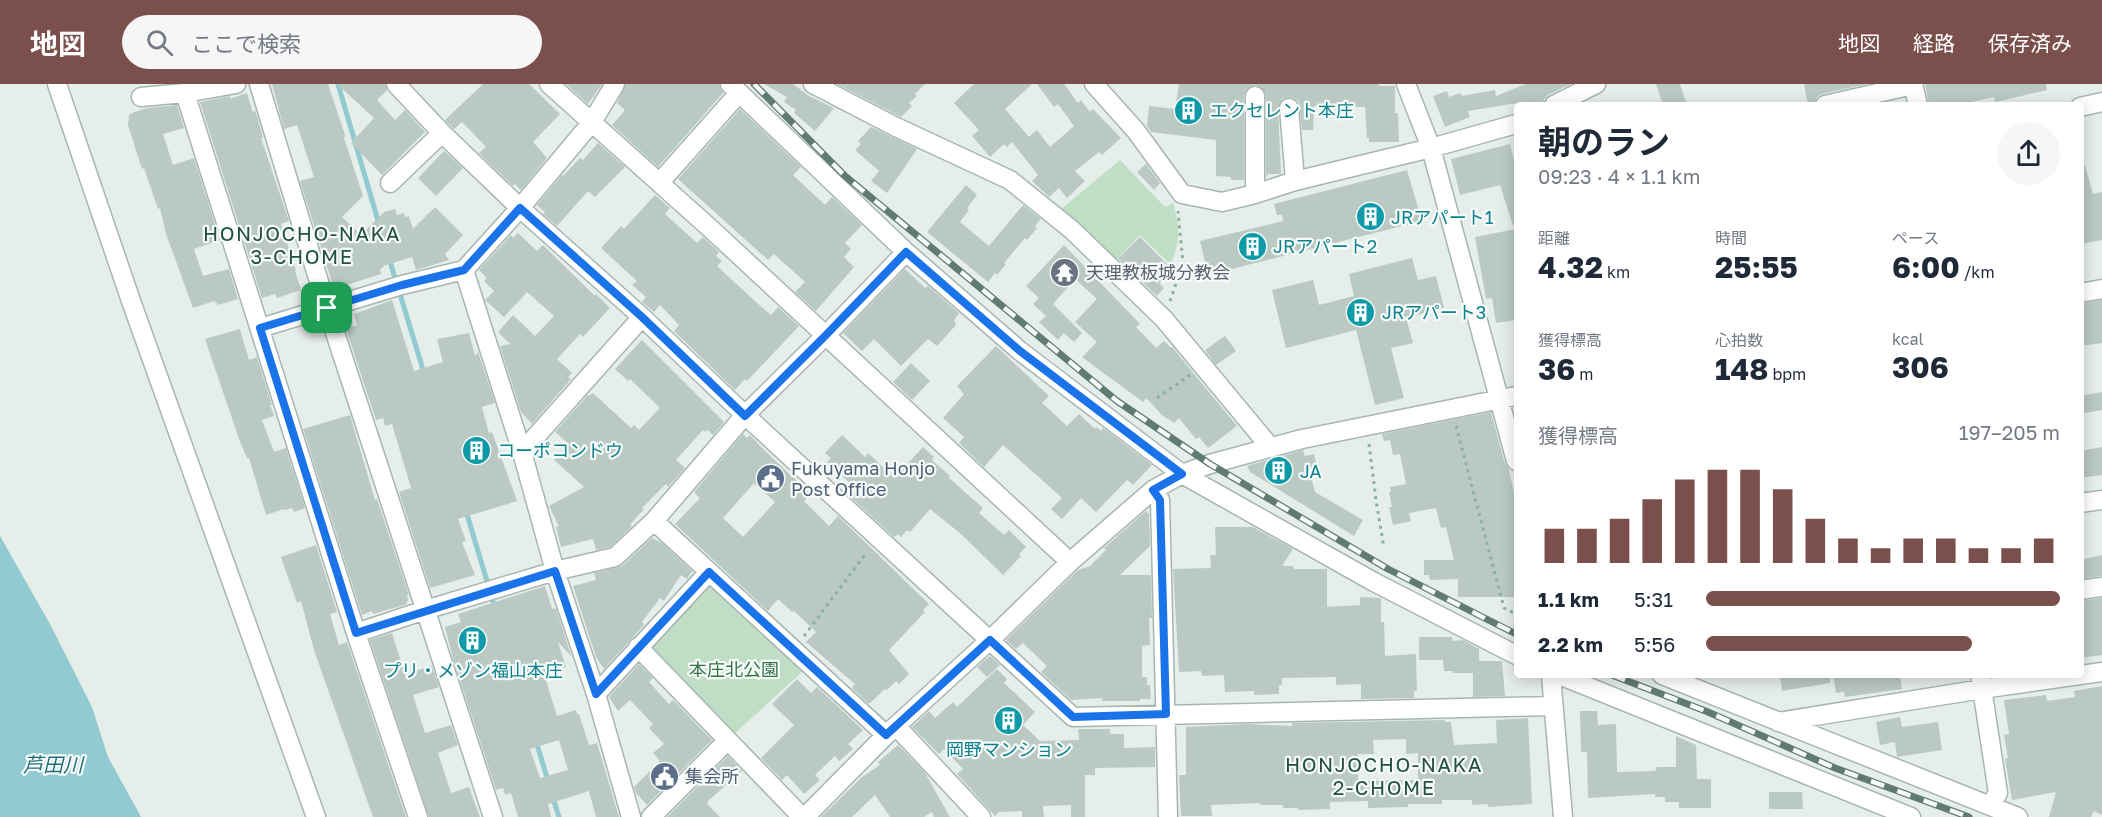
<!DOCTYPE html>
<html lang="ja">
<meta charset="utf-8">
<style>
:root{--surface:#fff;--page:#f6f6f7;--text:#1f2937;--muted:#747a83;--accent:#7b504c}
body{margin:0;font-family:"Golos Text","Noto Sans JP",sans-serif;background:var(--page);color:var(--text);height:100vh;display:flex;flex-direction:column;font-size:22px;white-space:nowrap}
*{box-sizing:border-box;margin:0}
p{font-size:20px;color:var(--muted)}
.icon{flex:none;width:33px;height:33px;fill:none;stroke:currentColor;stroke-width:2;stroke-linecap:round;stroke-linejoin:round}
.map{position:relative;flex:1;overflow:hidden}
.details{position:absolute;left:1514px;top:18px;width:570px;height:576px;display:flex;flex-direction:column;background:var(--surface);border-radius:6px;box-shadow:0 3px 15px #0003}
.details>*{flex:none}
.pin{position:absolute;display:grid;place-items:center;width:51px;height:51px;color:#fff;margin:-26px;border-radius:12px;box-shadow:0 3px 9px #0006}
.round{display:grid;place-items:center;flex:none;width:63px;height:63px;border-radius:32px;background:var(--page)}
.head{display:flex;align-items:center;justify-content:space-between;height:102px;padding:0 24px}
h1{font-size:33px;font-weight:700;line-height:45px}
.figures{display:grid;grid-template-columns:repeat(3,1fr);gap:9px;height:102px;padding:6px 24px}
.figures div{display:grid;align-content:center}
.figures b{font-size:30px;font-weight:700}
.figures small{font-size:16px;font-weight:400}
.figures p{font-size:16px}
.chart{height:168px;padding:12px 24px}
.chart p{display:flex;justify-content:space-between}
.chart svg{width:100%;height:108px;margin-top:6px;stroke:var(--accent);stroke-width:6}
ul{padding:0 24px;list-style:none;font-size:20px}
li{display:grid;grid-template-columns:96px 72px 1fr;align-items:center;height:45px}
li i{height:15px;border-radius:8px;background:var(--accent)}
header{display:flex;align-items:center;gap:36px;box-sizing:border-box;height:84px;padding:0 30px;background:var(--accent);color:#fff}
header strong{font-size:28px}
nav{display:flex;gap:33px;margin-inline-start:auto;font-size:21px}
.search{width:420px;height:54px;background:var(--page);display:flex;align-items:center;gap:15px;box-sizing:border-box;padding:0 21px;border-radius:33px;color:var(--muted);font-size:22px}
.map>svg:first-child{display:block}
</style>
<header>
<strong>地図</strong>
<div class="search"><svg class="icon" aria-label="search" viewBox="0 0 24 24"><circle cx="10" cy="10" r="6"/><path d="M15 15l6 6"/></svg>ここで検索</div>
<nav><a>地図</a><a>経路</a><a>保存済み</a></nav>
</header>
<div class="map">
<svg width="2102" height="733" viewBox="0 0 2102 733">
<rect width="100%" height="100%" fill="#e6eeea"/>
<path fill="#c0dec6" d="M1120 76 1165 123 1173 119C1181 147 1180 154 1171 181L1140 151 1113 180 1060 126Z
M713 500 804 586 732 652 645 563 704 501Z"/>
<path fill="#91cad0" d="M0 452 50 540 92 623 108 673 141 733H0Z"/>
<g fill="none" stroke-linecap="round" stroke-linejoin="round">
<path stroke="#91cad0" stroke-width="5" d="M338 0 379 140
M389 174 424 289
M466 427 495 524
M536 657 548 697
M552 711 559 733"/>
</g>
<path fill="#bbc9c3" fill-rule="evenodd" d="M272 0H328L346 54 343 51 363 112 342 133 361 151 384 128 395 125 397 131 404 129 405 133 409 132 413 145 435 123 463 151 445 170 449 176 416 186 412 173 383 182 384 183 380 185 381 190 334 205 300 97 314 93 297 41 284 45Z
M337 0H385L387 6 377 16 395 36 405 26 425 48 382 91 351 59 374 34Z
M483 0H529L560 30 533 58 547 74 521 106 515 100 513 102 479 69 486 63 466 42 462 38 454 45 445 36Z
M566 0H602L588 20Z
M626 0H719L723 9 658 83 612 41 625 26 617 19Z
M764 0H793L809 12 834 24 815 47 794 29 796 26 784 18 787 13Z
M837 0H925L915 10 917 12 909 19 912 22 901 33Z
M974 0H1032L1005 25 1029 53 1037 46 1050 63 1074 42 1058 20 1054 23 1037 0H1064L1078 19 1081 16 1090 28 1093 25 1121 54 1102 71 1099 68 1075 87 1085 97 1067 114 1059 104 1049 113 1032 97 1038 91 1012 58 1007 63 1004 60 990 73 972 52 979 46 954 19Z
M1179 0H1379V2H1395V29H1398L1399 58H1369V53L1367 54 1365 23 1314 22 1313 46H1302L1299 18 1294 14 1288 13 1282 15 1278 24 1281 90H1268L1266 93V11L1261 3 1254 1 1246 6 1244 12V96H1231V93L1216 92V56L1151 48 1147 42 1149 22 1175 25Z
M1526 0H1571L1548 11 1544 15 1543 21 1511 20 1468 27 1470 33 1445 43 1433 12 1447 7 1449 13 1460 9 1462 12 1495 6 1496 12Z
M1656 0H1680L1687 21H1663Z
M1804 0H1867L1822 10 1817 13 1814 21H1808Z
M1925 0H2046L2047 6 1995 18 1994 13 1958 21H1929Z
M247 9 253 29 255 26 263 53 261 54 289 137 281 140 296 186 295 187 301 206 277 214 275 210 262 214 200 18 230 12V15Z
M177 21 184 44 163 50 173 81 194 74 220 156 194 165 203 192 229 185 238 215 218 221 214 217 193 224 166 150 160 124 158 125 144 84 142 85 128 41 129 31 132 29 147 24Z
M740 25 801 83 793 91 825 121 832 113 862 141 845 159 851 165 844 173 854 183 816 227 795 208 805 198 774 170 768 176 678 95Z
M871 43 917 65 887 109 871 97 879 87 855 66 861 60 858 57Z
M598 59 625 83 595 113 588 107 557 142 543 130 545 128 537 121 562 91 563 92 580 74 583 76Z
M1510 60 1516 83V141L1513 142 1500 101 1460 111 1451 75Z
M444 67 463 84 436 112 418 94Z
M1146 80 1160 99 1154 106 1137 88Z
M2085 81 2093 110 2102 108V156L2080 160V82Z
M1407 86 1422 137 1208 191 1200 157 1283 137 1282 131H1277L1274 120Z
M966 101 977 111 967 124 969 126 960 138 989 162 1023 121 1041 135 1035 142 1037 144 1027 156 1025 154 1004 179 1006 180 997 191 995 189 988 198 927 148Z
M655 111 670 124 665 130 697 159 703 153 719 168 716 172 722 177 717 182 757 219 771 231 778 223 799 242 747 297 745 295 735 306 674 247 679 241 660 221 654 228 642 218 646 213 632 201 637 197 601 164 621 142 624 145Z
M1516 145V236L1496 239 1492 214 1486 215 1475 153Z
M518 149 537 167 543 161 595 212 596 210 610 224 583 253 580 250 557 275 572 289 568 293 571 295 532 340 521 328 500 262 510 260 498 248 513 231 535 252 554 232 527 208 504 233 485 216 494 207 484 197 487 194 479 186 511 151 513 154Z
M1140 153 1172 185 1159 199 1164 204 1157 212 1118 175Z
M1064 161 1140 240 1136 243 1156 264 1164 257 1171 264 1172 263 1237 342 1208 364 1199 353 1196 355 1179 334 1174 339 1162 331 1146 314 1143 318 1082 273 1097 258 1075 238 1097 215 1075 195 1053 220 1082 249 1074 258 1064 249 1058 256 1039 238 1046 232 1033 220 1039 214 1026 202Z
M1412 174 1418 196 1436 192 1444 224 1406 234 1413 259 1391 264 1404 314 1375 321 1356 246 1286 264 1272 206 1313 196 1319 221 1354 212 1349 190Z
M905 185 925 204 928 202 959 229 954 236 956 241 937 262 928 255 901 282 874 255 862 267 843 249Z
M392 216 414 287 443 278 437 255 469 249 475 272 478 268 495 319 482 323 489 349 492 348 517 417 458 435 466 457 462 458 475 491 430 504 399 408 411 404 392 340 385 342 383 334 376 336 346 245 357 241 354 230Z
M2102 216V259L2080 262V220Z
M240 245 249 276 257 273 272 321H270L274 332 262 336 274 368 286 364 305 424 294 428 292 424 285 426 284 425 266 431 249 374H247L239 355 205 255Z
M1225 252 1236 267 1216 281 1205 266Z
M642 256 724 338 713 351 708 346 705 348 703 346 676 376 685 384 668 403 666 400 642 424 644 425 630 441 632 442 610 463 596 466 593 455 561 463 556 443 559 442 549 422 584 403 554 376 569 360 555 348 588 311 589 312 593 309 631 344 634 341 639 346 660 324 630 295 628 297 615 285Z
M996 262 1049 312 1042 319 1067 342 1079 330 1095 345 1096 343 1101 347 1103 344 1152 381 1133 401 1127 396 1096 428 1081 414 1062 435 1051 425 1062 414 1003 361 984 383 959 359 964 353 943 334 964 310 957 302Z
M911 279 930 297 912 316 893 298Z
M2102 308V326L2080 330V312Z
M1491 328 1505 380 1509 386 1516 419V513H1458V495L1430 496 1429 491H1424V476H1454L1446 443 1441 444 1436 424 1409 429 1411 437 1393 441 1389 423H1392L1389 409 1391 408 1390 403 1406 400 1400 370 1393 371 1390 356 1384 357 1382 350Z
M350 331 375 416 377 415 409 511H407L408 517 406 518 407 520 373 530 372 527 362 531 303 345Z
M743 350 747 354 750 351 764 366 811 410 804 417 829 442 838 432 929 520 923 526 925 528 889 566 909 590 899 600 896 597 887 606 885 605 869 620 852 604 855 600 806 558 816 548 794 527 792 528 778 515 768 527 675 440 700 414 694 408ZM754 399 775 418 743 453 723 434Z
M842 351 865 373 868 369 894 394 923 363 934 373 932 376 950 392 949 394 983 424 979 429 1004 451 1009 446 1026 463 1019 470 1021 472 1003 491 961 450 930 425 910 448 907 446 901 453 898 450 894 453 843 406 850 399 827 378 831 374 825 369Z
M2102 363V391L2080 394V367Z
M1303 366 1305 372 1314 370 1317 383 1309 385 1315 408 1363 436 1354 452 1250 388 1247 382Z
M1146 427 1149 430 1150 462 1120 491H1151L1152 534H1149L1150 561 1142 562V593H1147V601H1150L1151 615H1140V617H1102V614L1071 616 1041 588 1047 582 1023 559 1016 565 1006 556 1078 486 1090 482 1106 466 1104 464Z
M1215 443H1253L1293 465 1282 482H1293L1294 485H1327V523L1360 521V513L1381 514V538H1384L1385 572 1416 570 1417 607H1414V614L1361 615V600L1336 601V593L1282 594V601H1279V610L1254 611V607L1225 608 1224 591 1202 592 1201 587 1179 588 1173 485 1211 484 1210 471H1216Z
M652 454 662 459 692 487 687 495 681 491 664 517 660 514 642 538 644 541 604 585 596 573 573 502 596 496 594 489 622 482Z
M316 461 337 528 330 530 339 561 347 558 406 733H373L314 566 301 517 297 519 281 473Z
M2102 471V492L2080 495V476Z
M545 502 552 525 556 524 571 572 558 558 566 583 544 590 557 632 576 626 577 630H579L589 661 597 659 619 733H596L589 707 548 720 551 733H518L511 709 505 711 503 704 496 706 453 575 445 543 461 538 458 530ZM559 656 568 686 540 694 530 665Z
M2102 514V571L2080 574V545H2084L2080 517Z
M392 549 405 590 432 582 439 603 413 611 425 649 451 641 458 661 438 669 451 709 469 703 480 733H429L370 556Z
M1419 553H1452V557L1463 556 1479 565V577H1502L1505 612 1473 613V589H1453V587H1444L1443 576H1419Z
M990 572 1000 581 987 593 977 583Z
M639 580 653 594 649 598 669 620 673 616 712 656 647 721 636 709 634 703 660 677 653 669 664 660 649 644 653 640 630 616 618 627 609 613Z
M997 585 1007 595 1004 599 1035 628 1023 641 1040 657 1079 656 1078 645H1110V650H1124V664L1155 663V683L1095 684V691H1085V733H1071V721L1043 722 1044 733H1022V727L999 728 995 732 957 690 963 685 944 665 939 670 912 643 929 627 935 634 953 618 957 623Z
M1780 591H1830V599L1782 607Z
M1833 591H1900L1902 605 1845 613 1844 608 1836 609Z
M797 595 811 609 817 603 863 646 848 660 853 665 839 677 835 672 815 691 820 696 804 710 787 691 782 696 761 674 794 641 772 620Z
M2102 602V731L2094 727 2091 733H2049L2056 708 2012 716 2005 675 2008 674 2004 651 2009 650 2004 616 2046 611 2047 617 2075 613 2074 607Z
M1580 627H1597L1598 641 1616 640 1617 688 1655 687 1657 683H1676V652L1696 661 1697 695H1711V724H1679V718H1665V713H1655V710L1588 714 1587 668H1581Z
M1900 633 1902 643 1938 638 1942 666 1897 673 1895 658 1880 661 1876 638Z
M1528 634 1532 720 1488 723V720L1472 721V716H1442V720H1408V723L1368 724V717L1330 718V725L1298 726V724H1283V721H1260L1259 719 1211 721 1212 732H1181L1179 691H1186V643L1246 640 1292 642V639L1445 636V638H1451L1454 661 1497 659 1496 636ZM1406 655V670L1418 669V696L1358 697V670H1374L1373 656Z
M898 661 925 689 950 733H934L932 728 924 733H890L875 711 852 733H821L862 693 880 681 878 678Z
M728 672 742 687 708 717 707 720 720 733H667Z
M1769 708H1802L1803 725H1769Z"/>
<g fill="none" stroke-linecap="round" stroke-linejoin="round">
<defs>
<path id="minor" d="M57 0 131 217 316 733
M236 0 185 9 356 549 418 733
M259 0 327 224 493 733
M396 0 442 49 520 124 642 233 745 331 1073 633 1552 622
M549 0 712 146 1070 478
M730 0 906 168 1020 267 1182 390 1374 498 1516 571
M813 0 896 43 1010 96 1072 146 1164 235 1271 364
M1094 0 1136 47 1182 110 1222 118 1255 110 1295 97 1431 64 1516 40
M1406 0 1431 64 1516 377
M1913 0 1918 21
M1255 12V110
M141 13 185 9
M1554 21 1596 0
M1825 21 1913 1
M2080 23 2102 18
M1289 24 1295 97
M660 98 739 9
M390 99 442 49
M464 186 522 368 555 487 596 610 631 733
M2080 209 2102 205
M260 244 402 201 464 186 520 124 592 38 615 0
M522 368 642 233
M1153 406 1160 416 1168 733
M2080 419 2102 416
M654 437 886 651
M2080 506 2102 503
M356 549 425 526 555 487 615 473 654 437 745 331 826 251 906 168
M638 563 802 733
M1551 591 1563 733
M1559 591 1911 733
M1662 591 2018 733
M1980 591 1998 709 1990 722
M596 610 709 488
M1778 638 1982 605 2102 588
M896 642 981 733
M651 733 727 657
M805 733 886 651 990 556 1070 478 1153 406 1182 390 1210 380 1302 355 1516 312"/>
</defs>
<use href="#minor" stroke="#a8b6b1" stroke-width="21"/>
<path stroke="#88b0a1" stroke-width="3" stroke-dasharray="3 4.5" stroke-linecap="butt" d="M1170 217 1183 179 1178 127
M1157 314 1190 291
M1456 342 1504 524 1516 530
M1369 360 1376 416 1384 464
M804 552 867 468"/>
<use href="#minor" stroke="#fff" stroke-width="18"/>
<defs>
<path id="rail" d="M754 0 845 92 1117 317 1210 380 1388 485 1516 550
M1612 591 1708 628 1835 684 1969 733"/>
</defs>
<use href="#rail" stroke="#607b72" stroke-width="7"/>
<use href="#rail" stroke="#f6faf8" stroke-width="4.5" stroke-dasharray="14" stroke-linecap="butt"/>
</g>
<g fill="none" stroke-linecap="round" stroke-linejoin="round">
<defs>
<path id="route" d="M520 124 642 233 745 332 826 251 906 168 1020 267 1182 390 1153 406 1160 416 1166 630 1073 633 990 556 886 651 709 488 596 610 555 487 356 549 260 244 402 201 464 186Z"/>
</defs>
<use href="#route" stroke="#fff" stroke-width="12"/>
<use href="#route" stroke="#1a73e8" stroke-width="8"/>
</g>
<defs>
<symbol id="building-disc" viewBox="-11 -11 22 22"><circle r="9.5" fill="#0f9aa8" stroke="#f6faf8"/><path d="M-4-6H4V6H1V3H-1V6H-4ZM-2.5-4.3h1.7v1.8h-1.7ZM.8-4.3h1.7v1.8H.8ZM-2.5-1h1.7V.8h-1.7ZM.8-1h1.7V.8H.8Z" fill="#fff"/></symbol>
<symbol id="temple-disc" viewBox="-11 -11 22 22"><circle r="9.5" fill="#6b7280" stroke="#f6faf8"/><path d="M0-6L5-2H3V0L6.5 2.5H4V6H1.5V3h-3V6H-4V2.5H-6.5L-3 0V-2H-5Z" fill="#fff"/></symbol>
<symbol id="civic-disc" viewBox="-11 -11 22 22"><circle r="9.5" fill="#5c6f8a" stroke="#f6faf8"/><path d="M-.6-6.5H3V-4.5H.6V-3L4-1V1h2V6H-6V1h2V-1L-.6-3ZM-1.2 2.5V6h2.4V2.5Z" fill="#fff"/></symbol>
</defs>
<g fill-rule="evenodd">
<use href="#building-disc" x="1172" y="10" width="33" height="33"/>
<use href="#building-disc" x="1354" y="116" width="33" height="33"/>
<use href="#building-disc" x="1236" y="146" width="33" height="33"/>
<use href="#temple-disc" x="1048" y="172" width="33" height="33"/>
<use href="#building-disc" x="1344" y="212" width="33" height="33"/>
<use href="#building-disc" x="460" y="350" width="33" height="33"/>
<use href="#building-disc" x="1262" y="370" width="33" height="33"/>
<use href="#civic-disc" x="754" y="378" width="33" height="33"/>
<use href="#building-disc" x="456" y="540" width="33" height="33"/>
<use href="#building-disc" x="992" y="620" width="33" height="33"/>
<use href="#civic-disc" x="648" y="676" width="33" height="33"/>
</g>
<g text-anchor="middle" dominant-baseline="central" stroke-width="4.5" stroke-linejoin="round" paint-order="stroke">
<g font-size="18" fill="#0d838f" stroke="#f6faf8" text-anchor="start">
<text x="1210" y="26">エクセレント本庄</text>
<text x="1391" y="133">JRアパート1</text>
<text x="1273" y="162">JRアパート2</text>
<text x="1382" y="228">JRアパート3</text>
<text x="497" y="366">コーポコンドウ</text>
<text x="1300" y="387">JA</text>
<text x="473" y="586" text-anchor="middle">プリ・メゾン福山本庄</text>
<text x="1009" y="665" text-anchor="middle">岡野マンション</text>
</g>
<g font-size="18" fill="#5b616d" stroke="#f6faf8" text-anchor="start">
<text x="1086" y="188">天理教板城分教会</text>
</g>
<g font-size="18" fill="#4e5e75" stroke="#f6faf8" text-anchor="start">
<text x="791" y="384">Fukuyama Honjo<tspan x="791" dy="21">Post Office</tspan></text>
<text x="685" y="692">集会所</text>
</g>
<g font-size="18" fill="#317547" stroke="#f6faf8">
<text x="734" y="585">本庄北公園</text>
</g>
<g font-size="20" letter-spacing="1.5" fill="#225143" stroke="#f6faf8">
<text x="302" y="149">HONJOCHO-NAKA<tspan x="302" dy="23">3-CHOME</tspan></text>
<text x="1384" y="680">HONJOCHO-NAKA<tspan x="1384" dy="23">2-CHOME</tspan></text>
</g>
<g font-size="20" font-style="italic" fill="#217079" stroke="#f6faf8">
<text x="53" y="680">芦田川</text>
</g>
</g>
</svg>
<div class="pin" style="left:327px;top:224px;background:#1e9e55"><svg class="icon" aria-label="arrive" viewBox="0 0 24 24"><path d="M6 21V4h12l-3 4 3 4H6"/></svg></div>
<section class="details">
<div class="head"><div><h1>朝のラン</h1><p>09:23 · 4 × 1.1 km</p></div><a class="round"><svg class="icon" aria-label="share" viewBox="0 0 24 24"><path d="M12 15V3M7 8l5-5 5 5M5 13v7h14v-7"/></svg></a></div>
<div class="figures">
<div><p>距離</p><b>4.32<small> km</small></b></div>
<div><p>時間</p><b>25:55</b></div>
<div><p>ペース</p><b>6:00<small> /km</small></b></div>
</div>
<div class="figures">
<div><p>獲得標高</p><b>36<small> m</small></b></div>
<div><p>心拍数</p><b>148<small> bpm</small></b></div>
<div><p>kcal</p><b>306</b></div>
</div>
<div class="chart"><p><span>獲得標高</span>197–205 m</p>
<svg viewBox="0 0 160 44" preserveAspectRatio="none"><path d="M5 44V30M15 44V30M25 44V26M35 44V18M45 44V10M55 44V6M65 44V6M75 44V14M85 44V26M95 44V34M105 44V38M115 44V34M125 44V34M135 44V38M145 44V38M155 44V34"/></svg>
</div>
<ul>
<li><b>1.1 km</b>5:31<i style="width:100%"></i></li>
<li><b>2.2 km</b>5:56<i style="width:75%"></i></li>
</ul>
</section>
</div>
